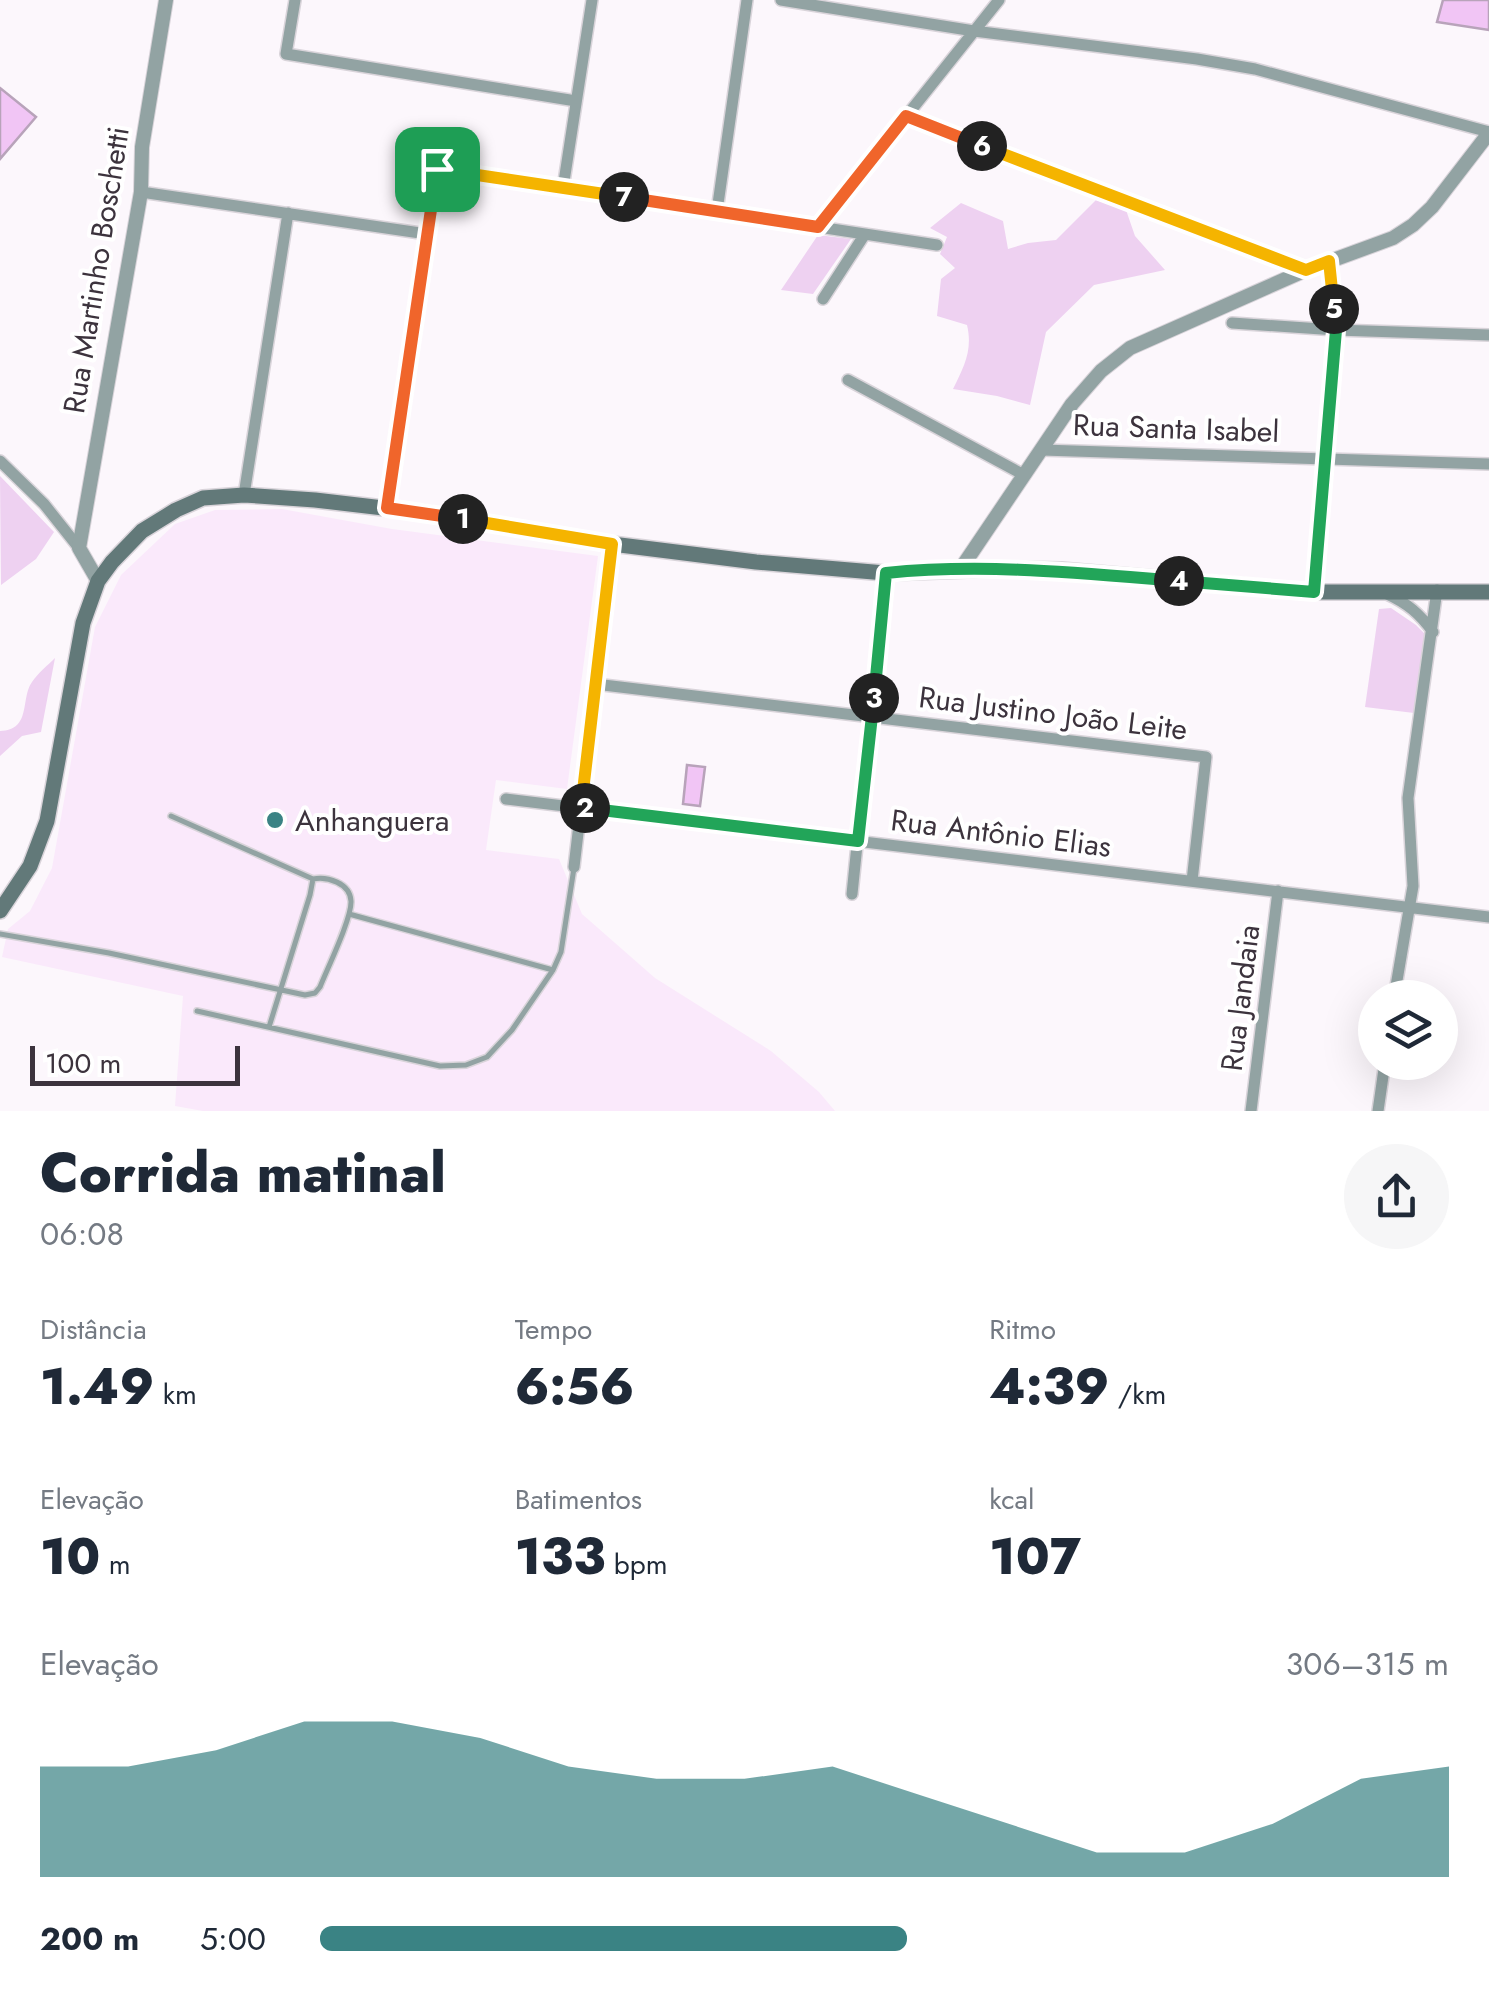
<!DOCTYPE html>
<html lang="pt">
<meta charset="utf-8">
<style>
:root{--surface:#fff;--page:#f6f6f7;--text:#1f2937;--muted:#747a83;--accent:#3a8384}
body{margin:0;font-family:Jost,sans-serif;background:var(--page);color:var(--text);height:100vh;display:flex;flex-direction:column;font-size:38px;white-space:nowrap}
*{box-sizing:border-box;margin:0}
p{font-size:32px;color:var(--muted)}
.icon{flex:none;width:55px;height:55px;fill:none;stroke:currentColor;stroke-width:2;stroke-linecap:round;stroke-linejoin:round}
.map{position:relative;height:1111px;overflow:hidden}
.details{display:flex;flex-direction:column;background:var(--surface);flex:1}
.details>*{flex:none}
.controls{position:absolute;left:1358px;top:980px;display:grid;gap:20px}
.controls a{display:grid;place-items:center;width:100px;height:100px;border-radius:50%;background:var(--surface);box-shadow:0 10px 40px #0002;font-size:50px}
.scale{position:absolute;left:30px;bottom:25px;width:210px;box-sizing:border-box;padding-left:10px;border:5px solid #3c333d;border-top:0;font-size:28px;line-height:35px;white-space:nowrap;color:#3c333d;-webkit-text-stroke:8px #fff;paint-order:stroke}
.pin{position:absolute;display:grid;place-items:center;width:85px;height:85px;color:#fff;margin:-42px;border-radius:20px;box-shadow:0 5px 15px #0006}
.km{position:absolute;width:50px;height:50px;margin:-25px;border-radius:50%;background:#222;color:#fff;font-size:28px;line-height:50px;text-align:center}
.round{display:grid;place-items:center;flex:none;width:105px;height:105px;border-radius:52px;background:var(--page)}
.summary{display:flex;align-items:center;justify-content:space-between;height:170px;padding:0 40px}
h1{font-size:55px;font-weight:800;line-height:75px}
.metrics{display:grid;grid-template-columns:repeat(3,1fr);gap:15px;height:170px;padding:10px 40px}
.metrics div{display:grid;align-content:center}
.metrics b{font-size:50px;font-weight:800}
.metrics small{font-size:28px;font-weight:400}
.metrics p{font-size:28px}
.chart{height:280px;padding:20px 40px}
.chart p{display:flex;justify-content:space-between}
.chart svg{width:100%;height:180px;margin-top:10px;fill:var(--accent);opacity:.7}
ul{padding:0 40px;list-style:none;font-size:32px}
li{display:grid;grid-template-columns:160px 120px 1fr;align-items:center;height:75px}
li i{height:25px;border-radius:12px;background:var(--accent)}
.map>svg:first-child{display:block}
</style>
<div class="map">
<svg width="1489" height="1111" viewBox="0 0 1489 1111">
<rect width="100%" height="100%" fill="#fcf7fc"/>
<path fill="#fae9fb" d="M282 509 392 529 598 556 567 789 496 780 486 850 559 859 582 914 655 978 771 1051 819 1092 835 1111H203L175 1106 183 996 2 957 8 929 30 911 52 868 95 627 121 575 175 524 215 510Z"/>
<path fill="#eed1f1" d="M1096 200 1126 210 1135 236 1165 270 1094 285 1046 332 1030 405 997 396 953 389C964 367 973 350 967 325L937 316 941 279 955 268 940 254 947 237 930 228 961 203 1003 221 1008 249 1028 243 1056 240Z
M818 235 851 239 813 294 781 290Z
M0 476 54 532 36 559 1 585Z
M1391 608 1416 625 1428 637 1414 713 1365 707 1379 609Z
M55 658 41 732 22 736 0 756V731C32 730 20 699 32 682 38 673 48 665 55 658Z"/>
<path fill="#f1c5f5" stroke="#b8a3ba" stroke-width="2.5" d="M1443 0H1489V30L1437 22Z
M0 88 36 117 0 159Z
M687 765 705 767 700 806 683 804Z"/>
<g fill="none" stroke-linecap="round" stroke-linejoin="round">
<defs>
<path id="service" d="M171 816 313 879 310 895 269 1027
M349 914 553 970
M0 934 109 953 305 995 315 993 320 987C327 969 352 918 351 901 350 883 327 876 313 879
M197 1011 440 1066 466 1065 487 1057 512 1030 553 970 561 952 574 868"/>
<path id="minor" d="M295 0 286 54 576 101
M781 0 974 31 1197 59 1255 69 1489 132
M906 116 1306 270
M563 188 592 0
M141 192 427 234
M717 211 747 0
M818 227 999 0
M823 299 865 234
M1232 323 1336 330 1489 335
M848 380 1024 475
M1042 450 1489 464
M0 461 44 504 79 548
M244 495 288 213
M387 508 437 169 937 245
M1314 592 1336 330 1329 261
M1387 594C1407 603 1420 614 1433 632
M595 684 1206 757 1192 881
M506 799 1489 917
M574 867 612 544
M852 894 885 573
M1394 998 1413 886 1408 798 1437 590
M1251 1111 1278 891
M1378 1111 1385 1062"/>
<path id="tertiary" d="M960 570 1072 404 1101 371 1130 348 1306 270 1393 238 1413 225 1432 207 1489 133
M98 581 79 548 141 192 142 147 166 0"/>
<path id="secondary" d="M0 911 30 866 47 821 83 623 98 581 112 562 142 531 176 510 203 498 244 495 315 500 426 513 612 544 756 562 885 573 994 569 1061 570 1314 592H1489"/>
</defs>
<use href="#service" stroke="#d9d4da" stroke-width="8"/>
<use href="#minor" stroke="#d9d4da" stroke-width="14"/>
<use href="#tertiary" stroke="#d9d4da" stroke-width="16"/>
<use href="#secondary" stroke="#d9d4da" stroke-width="18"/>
<use href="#service" stroke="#92a3a3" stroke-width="5"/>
<use href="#minor" stroke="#92a3a3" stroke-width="11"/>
<use href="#tertiary" stroke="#92a3a3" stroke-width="14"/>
<use href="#secondary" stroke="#627979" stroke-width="15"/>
</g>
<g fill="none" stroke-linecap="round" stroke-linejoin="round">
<defs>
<path id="split-1" d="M437 169 387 508 463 519"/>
<path id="split-2" d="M463 519 612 544 581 808H585"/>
<path id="split-3" d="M585 808 858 841 874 698"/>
<path id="split-4" d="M874 698 886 573C984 563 1081 573 1179 581"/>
<path id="split-5" d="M1179 581 1314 592 1336 330 1334 309"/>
<path id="split-6" d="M982 146 1306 270 1329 261 1334 309"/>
<path id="split-7" d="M624 197 818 227 906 116 982 146"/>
<path id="split-8" d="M437 169 624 197"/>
</defs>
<use href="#split-1" stroke="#fff" stroke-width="20"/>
<use href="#split-2" stroke="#fff" stroke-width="20"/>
<use href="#split-3" stroke="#fff" stroke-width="20"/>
<use href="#split-4" stroke="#fff" stroke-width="20"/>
<use href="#split-5" stroke="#fff" stroke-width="20"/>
<use href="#split-6" stroke="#fff" stroke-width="20"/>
<use href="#split-7" stroke="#fff" stroke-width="20"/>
<use href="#split-8" stroke="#fff" stroke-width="20"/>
<use href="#split-1" stroke="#f0652b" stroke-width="12"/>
<use href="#split-2" stroke="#f5b400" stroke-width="12"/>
<use href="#split-3" stroke="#22a559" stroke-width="12"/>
<use href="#split-4" stroke="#22a559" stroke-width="12"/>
<use href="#split-5" stroke="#22a559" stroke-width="12"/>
<use href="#split-6" stroke="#f5b400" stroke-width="12"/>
<use href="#split-7" stroke="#f0652b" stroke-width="12"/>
<use href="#split-8" stroke="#f5b400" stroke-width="12"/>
</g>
<circle fill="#3a8384" stroke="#fff" stroke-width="4" cx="275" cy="820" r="10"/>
<g text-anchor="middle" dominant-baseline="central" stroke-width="8" stroke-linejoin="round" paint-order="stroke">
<g font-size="30" fill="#3c333d" stroke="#fff">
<text transform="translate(96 270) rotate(-81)">Rua Martinho Boschetti</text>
<text transform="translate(1176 428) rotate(2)">Rua Santa Isabel</text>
<text transform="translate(1053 713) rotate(7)">Rua Justino João Leite</text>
<text transform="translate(1001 833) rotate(7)">Rua Antônio Elias</text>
<text transform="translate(1240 998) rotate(-83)">Rua Jandaia</text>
</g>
<g font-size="30" fill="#3c333d" stroke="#fff" text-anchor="start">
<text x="295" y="820">Anhanguera</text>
</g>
</g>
</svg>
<div class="controls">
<a><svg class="icon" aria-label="layers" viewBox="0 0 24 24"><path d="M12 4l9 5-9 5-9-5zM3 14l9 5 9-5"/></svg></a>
</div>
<div class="scale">100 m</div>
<div class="pin" style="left:437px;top:169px;background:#1e9e55"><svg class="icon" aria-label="arrive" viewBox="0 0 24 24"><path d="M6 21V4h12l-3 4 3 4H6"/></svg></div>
<b class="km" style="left:463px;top:519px">1</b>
<b class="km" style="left:585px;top:808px">2</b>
<b class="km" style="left:874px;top:698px">3</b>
<b class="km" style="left:1179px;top:581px">4</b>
<b class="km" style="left:1334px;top:309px">5</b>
<b class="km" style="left:982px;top:146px">6</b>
<b class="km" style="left:624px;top:197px">7</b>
</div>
<section class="details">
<div class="summary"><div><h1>Corrida matinal</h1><p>06:08</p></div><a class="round"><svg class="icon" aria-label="share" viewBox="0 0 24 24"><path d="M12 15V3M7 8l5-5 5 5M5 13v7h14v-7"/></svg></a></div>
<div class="metrics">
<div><p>Distância</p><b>1.49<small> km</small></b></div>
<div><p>Tempo</p><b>6:56</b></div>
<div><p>Ritmo</p><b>4:39<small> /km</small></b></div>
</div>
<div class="metrics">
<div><p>Elevação</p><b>10<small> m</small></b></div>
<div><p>Batimentos</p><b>133<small> bpm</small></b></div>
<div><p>kcal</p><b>107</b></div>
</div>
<div class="chart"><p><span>Elevação</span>306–315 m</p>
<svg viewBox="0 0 160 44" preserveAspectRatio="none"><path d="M0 44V17L10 17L20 13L30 6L40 6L50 10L60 17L70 20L80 20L90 17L100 24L110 31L120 38L130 38L140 31L150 20L160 17V44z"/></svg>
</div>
<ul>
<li><b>200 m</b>5:00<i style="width:52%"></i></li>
</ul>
</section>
